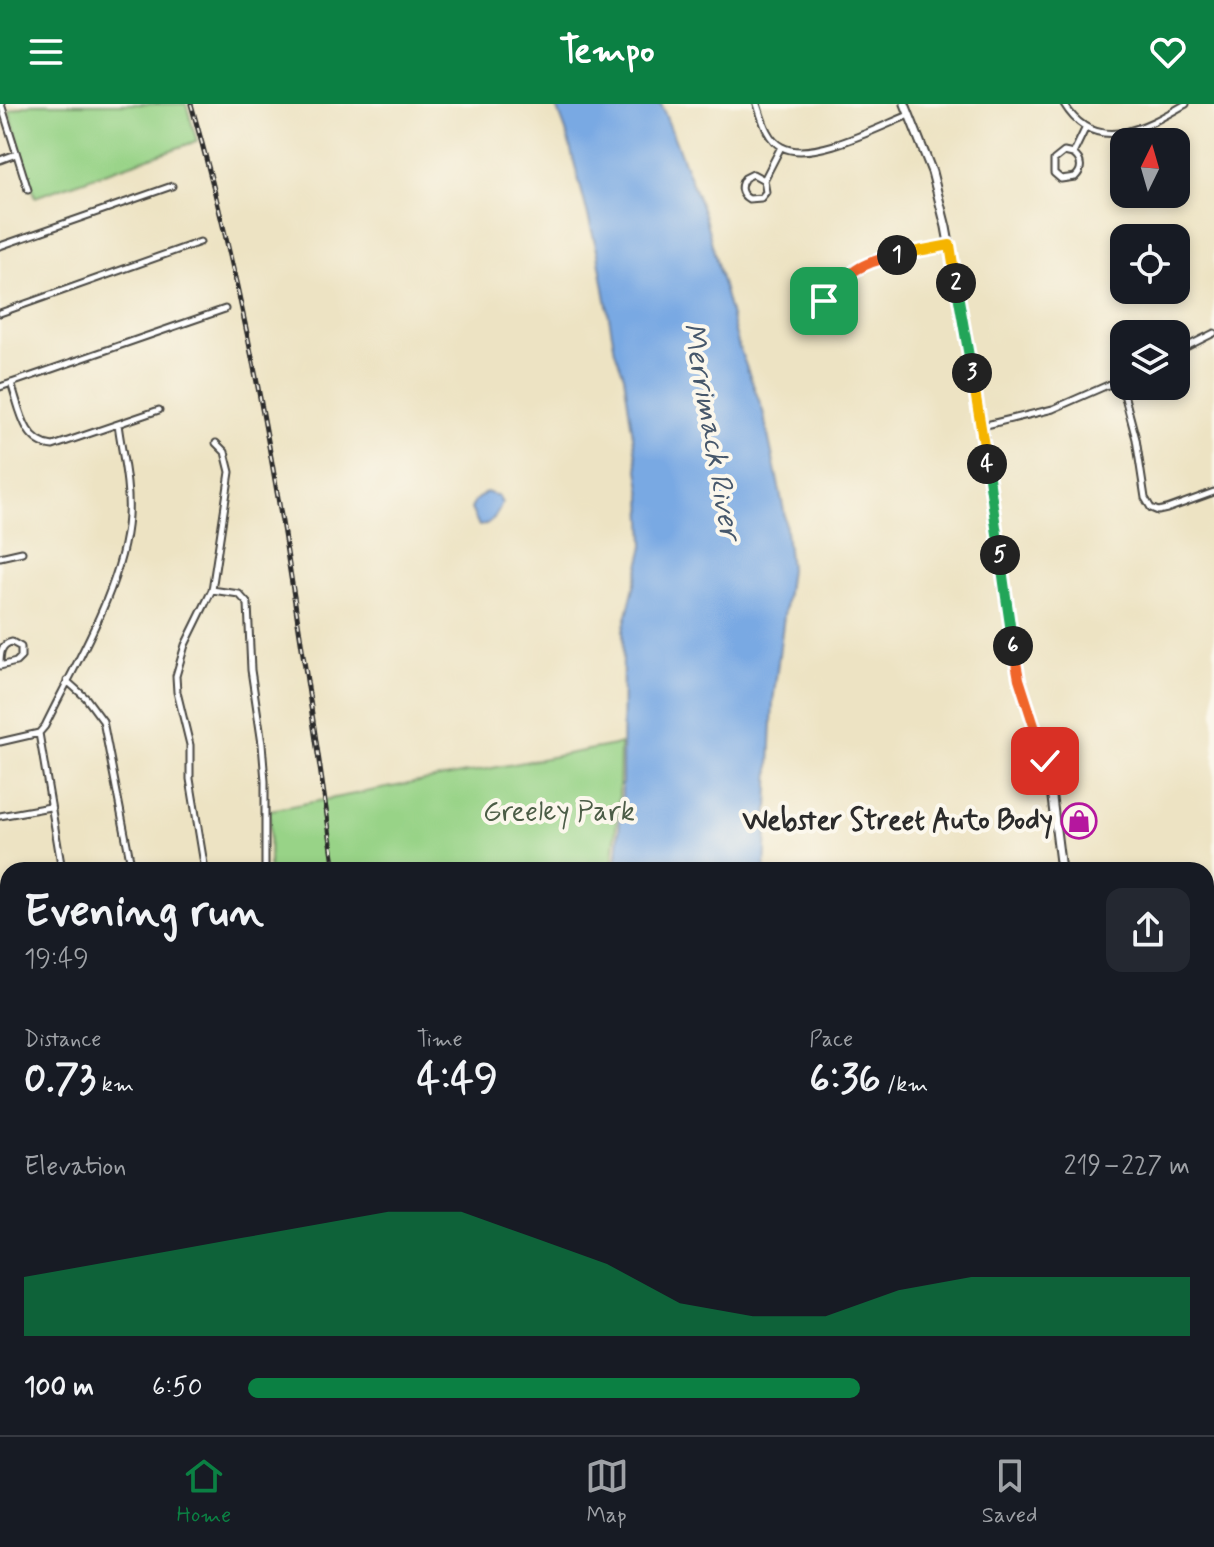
<!DOCTYPE html>
<meta charset="utf-8">
<style>
:root{--surface:#171b24;--page:#242831;--text:#f1f3f6;--muted:#9ea1a6;--line:#363941;--accent:#0b8043}
body{margin:0;font-family:Mynerve,sans-serif;background:var(--page);color:var(--text);height:100vh;display:flex;flex-direction:column;font-size:30px;white-space:nowrap}
*{box-sizing:border-box;margin:0}
p{font-size:26px;color:var(--muted)}
.icon{flex:none;width:44px;height:44px;fill:none;stroke:currentColor;stroke-width:2;stroke-linecap:round;stroke-linejoin:round}
.map{position:relative;flex:1;overflow:hidden}
.details{position:absolute;left:0px;top:758px;width:1214px;height:574px;display:flex;flex-direction:column;background:var(--surface);border-radius:24px 24px 0 0;box-shadow:0 4px 12px #0003}
.details>*{flex:none}
.needle{width:52px;rotate:5deg}
.tools{position:absolute;left:1110px;top:24px;display:grid;gap:16px}
.tools a{display:grid;place-items:center;width:80px;height:80px;border-radius:16px;background:var(--surface);box-shadow:0 4px 12px #0003;font-size:40px}
.pin{position:absolute;display:grid;place-items:center;width:68px;height:68px;color:#fff;margin:-34px;border-radius:16px;box-shadow:0 4px 12px #0006}
.km{position:absolute;width:40px;height:40px;margin:-20px;border-radius:50%;background:#222;color:#fff;font-size:22px;line-height:40px;text-align:center}
.round{display:grid;place-items:center;flex:none;width:84px;height:84px;border-radius:16px;background:var(--page)}
.overview{display:flex;align-items:center;justify-content:space-between;height:136px;padding:0 24px}
h1{font-size:44px;font-weight:800;line-height:60px}
.metrics{display:grid;grid-template-columns:repeat(3,1fr);gap:12px;height:136px;padding:8px 24px}
.metrics div{display:grid;align-content:center}
.metrics b{font-size:40px;font-weight:800}
.metrics small{font-size:22px;font-weight:400}
.metrics p{font-size:22px}
.chart{height:224px;padding:16px 24px}
.chart p{display:flex;justify-content:space-between}
.chart svg{width:100%;height:144px;margin-top:8px;fill:var(--accent);opacity:.7}
ul{padding:0 24px;list-style:none;font-size:26px}
li{display:grid;grid-template-columns:128px 96px 1fr;align-items:center;height:60px}
li i{height:20px;border-radius:10px;background:var(--accent)}
header{display:flex;justify-content:space-between;align-items:center;height:104px;padding:0 24px;background:var(--accent);color:#fff;font-size:36px;font-weight:800}
.menu{display:flex;justify-content:space-around;align-items:center;height:112px;border-top:2px solid var(--line);background:var(--surface);font-size:22px;color:var(--muted)}
.menu a{display:grid;justify-items:center;gap:4px}
.menu .current{color:var(--accent)}
.map>svg:first-child{display:block}
</style>
<header><svg class="icon" aria-label="menu" viewBox="0 0 24 24"><path d="M4 6h16M4 12h16M4 18h16"/></svg>Tempo<svg class="icon" aria-label="heart" viewBox="0 0 24 24"><path d="M12 20l-8-8c-3-5 5-10 8-4 3-6 11-1 8 4z"/></svg></header>
<div class="map">
<svg width="1214" height="1331" viewBox="0 0 1214 1331">
<rect width="100%" height="100%" fill="#fbf7ec"/>
<filter id="ink" filterUnits="userSpaceOnUse"><feTurbulence type="fractalNoise" baseFrequency=".0125" numOctaves="2"/><feDisplacementMap in="SourceGraphic" scale="16" xChannelSelector="R" yChannelSelector="G"/><feConvolveMatrix kernelMatrix="1 2 1 2 8 2 1 2 1" color-interpolation-filters="sRGB"/></filter>
<filter id="wash" filterUnits="userSpaceOnUse"><feTurbulence type="fractalNoise" baseFrequency=".006" numOctaves="4" result="noise"/><feDisplacementMap in="SourceGraphic" scale="32" xChannelSelector="R" yChannelSelector="G"/><feGaussianBlur stdDeviation="1.8" result="paint"/><feColorMatrix in="noise" values="0 0 0 0 0 0 0 0 0 0 0 0 0 0 0 0 0 1.4 0 .05"/><feComposite in="paint" operator="in"/></filter>
<g filter="url(#wash)">
<rect width="100%" height="100%" fill="#ede3c3"/>
<path fill="#98d387" stroke="#627f59" stroke-width="2" d="M32 0H186L197 37 35 93 9 7Z
M620 640 619 692 612 766H269L270 706Z
M8 1095V1324H213L198 1331H0V1097Z"/>
<path fill="#79a9e3" stroke="#526a87" stroke-width="2" d="M556 0H661L704 110 739 243 763 307 784 407 790 465 773 598 765 766H616L622 690 623 527 644 442 642 392 624 272 615 247 598 150 566 27Z
M486 388 498 392 502 399C498 410 491 421 479 422L471 405 475 397Z
M491 1324H669V1331H490Z"/>
</g>
<g filter="url(#ink)">
<g fill="none" stroke-linecap="round" stroke-linejoin="round">
<defs>
<path id="minor" d="M1 0 28 86
M757 0C762 15 767 36 782 43 811 59 881 22 909 11
M1064 0C1096 53 1146 23 1186 0
M1073 50C1082 56 1083 66 1075 73L1061 75 1054 69V56L1064 48 1073 50 1086 23
M0 56 16 50
M764 76 766 88 761 94 749 95C740 90 739 82 745 74L753 70 764 76 781 43
M0 142 172 82
M828 198 835 204 836 213 827 223 818 222 812 216 811 205 820 197 828 198C858 148 897 151 950 141
M0 209 200 138
M1176 248 1214 229
M1120 275 1136 335 1145 394 1151 404 1158 407 1167 405 1214 388
M11 279C20 304 23 339 53 342L159 306
M0 283 225 205
M982 322 1053 305 1124 274
M0 453 22 448
M212 486 239 490 248 500 251 566 262 640 265 677V766
M12 538 21 543V553L16 558 0 562C0 551 0 540 12 538Z
M67 577 86 594 103 617 132 766
M39 629 45 622C75 560 124 481 128 412 130 381 122 350 118 320
M39 629 62 766
M0 638 39 629
M0 712 50 703
M205 766 190 675V641L177 588 176 572 185 541 212 486 230 368 225 348 216 339
M0 783 8 782
M2 856 8 903
M1206 1079 1214 1077
M1206 1141 1214 1142
M1206 1201 1214 1185
M945 1324V1331
M858 1331V1324
M1049 1331V1324"/>
<path id="secondary" d="M905 0 932 68 946 123 982 322 1014 554 1050 678 1061 766
M1100 1331V1324"/>
</defs>
<use href="#minor" stroke="#484742" stroke-width="9"/>
<use href="#secondary" stroke="#484742" stroke-width="11"/>
<use href="#minor" stroke="#fff" stroke-width="5"/>
<use href="#secondary" stroke="#fff" stroke-width="7"/>
<defs>
<path id="rail" d="M191 0C263 250 297 509 335 766
M422 1324 423 1331"/>
</defs>
<use href="#rail" stroke="#2b2b2b" stroke-width="5"/>
<use href="#rail" stroke="#fbf7ec" stroke-width="2" stroke-dasharray="6" stroke-linecap="butt"/>
</g>
</g>
<g fill="none" stroke-linecap="round" stroke-linejoin="round" filter="url(#ink)">
<defs>
<path id="split-1" d="M824 197 828 198C847 167 861 159 897 151"/>
<path id="split-2" d="M897 151 950 141 956 179"/>
<path id="split-3" d="M956 179 972 269"/>
<path id="split-4" d="M972 269 987 360"/>
<path id="split-5" d="M987 360 1000 451"/>
<path id="split-6" d="M1000 451 1013 542"/>
<path id="split-7" d="M1013 542 1019 575 1037 631"/>
<path id="split-8" d="M1037 631 1045 657"/>
</defs>
<use href="#split-1" stroke="#fff" stroke-width="16"/>
<use href="#split-2" stroke="#fff" stroke-width="16"/>
<use href="#split-3" stroke="#fff" stroke-width="16"/>
<use href="#split-4" stroke="#fff" stroke-width="16"/>
<use href="#split-5" stroke="#fff" stroke-width="16"/>
<use href="#split-6" stroke="#fff" stroke-width="16"/>
<use href="#split-7" stroke="#fff" stroke-width="16"/>
<use href="#split-8" stroke="#fff" stroke-width="16"/>
<use href="#split-1" stroke="#f0652b" stroke-width="10"/>
<use href="#split-2" stroke="#f5b400" stroke-width="10"/>
<use href="#split-3" stroke="#22a559" stroke-width="10"/>
<use href="#split-4" stroke="#f5b400" stroke-width="10"/>
<use href="#split-5" stroke="#22a559" stroke-width="10"/>
<use href="#split-6" stroke="#22a559" stroke-width="10"/>
<use href="#split-7" stroke="#f0652b" stroke-width="10"/>
<use href="#split-8" stroke="#f5b400" stroke-width="10"/>
</g>
<defs>
<symbol id="shop-ring" viewBox="-11 -11 22 22"><circle r="9.5" fill="#fbf7ec" stroke="#b5179e" stroke-width="1.5"/><path d="M-5-2.5h2.3a2.7 3.5 0 0 1 5.4 0H5L5.5 6h-11ZM-1.5-2.5h3a1.5 2.3 0 0 0-3 0Z" fill="#b5179e"/></symbol>
</defs>
<g fill-rule="evenodd">
<use href="#shop-ring" x="1059" y="697" width="40" height="40"/>
</g>
<g text-anchor="middle" dominant-baseline="central" stroke-width="8" stroke-linejoin="round" paint-order="stroke">
<g font-size="28" fill="#4c5d47" stroke="#fbf7ec">
<text x="559" y="708">Greeley Park</text>
</g>
<g font-size="28" font-weight="bold" fill="#2b2b2b" stroke="#fbf7ec" text-anchor="end">
<text x="1053" y="717">Webster Street Auto Body</text>
</g>
<g font-size="30" font-style="italic" fill="#46576b" stroke="#fbf7ec">
<text transform="translate(711 327) rotate(80)">Merrimack River</text>
</g>
</g>
</svg>
<div class="tools">
<a><svg class="needle" viewBox="-14 -14 28 28"><path d="M0-13l5 13h-10z" fill="#e53935"/><path d="M0 13l5-13h-10z" fill="#9ea1a6"/></svg></a>
<a><svg class="icon" aria-label="locate" viewBox="0 0 24 24"><circle cx="12" cy="12" r="6"/><path d="M12 2v4M12 18v4M2 12h4M18 12h4"/></svg></a>
<a><svg class="icon" aria-label="layers" viewBox="0 0 24 24"><path d="M12 4l9 5-9 5-9-5zM3 14l9 5 9-5"/></svg></a>
</div>
<div class="pin" style="left:824px;top:197px;background:#1e9e55"><svg class="icon" aria-label="arrive" viewBox="0 0 24 24"><path d="M6 21V4h12l-3 4 3 4H6"/></svg></div>
<div class="pin" style="left:1045px;top:657px;background:#d93025"><svg class="icon" aria-label="check" viewBox="0 0 24 24"><path d="M5 12l5 5 9-10"/></svg></div>
<b class="km" style="left:897px;top:151px">1</b>
<b class="km" style="left:956px;top:179px">2</b>
<b class="km" style="left:972px;top:269px">3</b>
<b class="km" style="left:987px;top:360px">4</b>
<b class="km" style="left:1000px;top:451px">5</b>
<b class="km" style="left:1013px;top:542px">6</b>
<section class="details">
<div class="overview"><div><h1>Evening run</h1><p>19:49</p></div><a class="round"><svg class="icon" aria-label="share" viewBox="0 0 24 24"><path d="M12 15V3M7 8l5-5 5 5M5 13v7h14v-7"/></svg></a></div>
<div class="metrics">
<div><p>Distance</p><b>0.73<small> km</small></b></div>
<div><p>Time</p><b>4:49</b></div>
<div><p>Pace</p><b>6:36<small> /km</small></b></div>
</div>
<div class="chart"><p><span>Elevation</span>219–227 m</p>
<svg viewBox="0 0 160 44" preserveAspectRatio="none"><path d="M0 44V26L10 22L20 18L30 14L40 10L50 6L60 6L70 14L80 22L90 34L100 38L110 38L120 30L130 26L140 26L150 26L160 26V44z"/></svg>
</div>
<ul>
<li><b>100 m</b>6:50<i style="width:65%"></i></li>
</ul>
</section>
</div>
<nav class="menu">
<a class="current"><svg class="icon" aria-label="home" viewBox="0 0 24 24"><path d="M3 11l9-7 9 7M6 9v11h12V9"/></svg>Home</a>
<a><svg class="icon" aria-label="map" viewBox="0 0 24 24"><path d="M3 6l6-2 6 2 6-2v14l-6 2-6-2-6 2zM9 4v14M15 6v14"/></svg>Map</a>
<a><svg class="icon" aria-label="saved" viewBox="0 0 24 24"><path d="M7 4h10v16l-5-4-5 4z"/></svg>Saved</a>
</nav>
